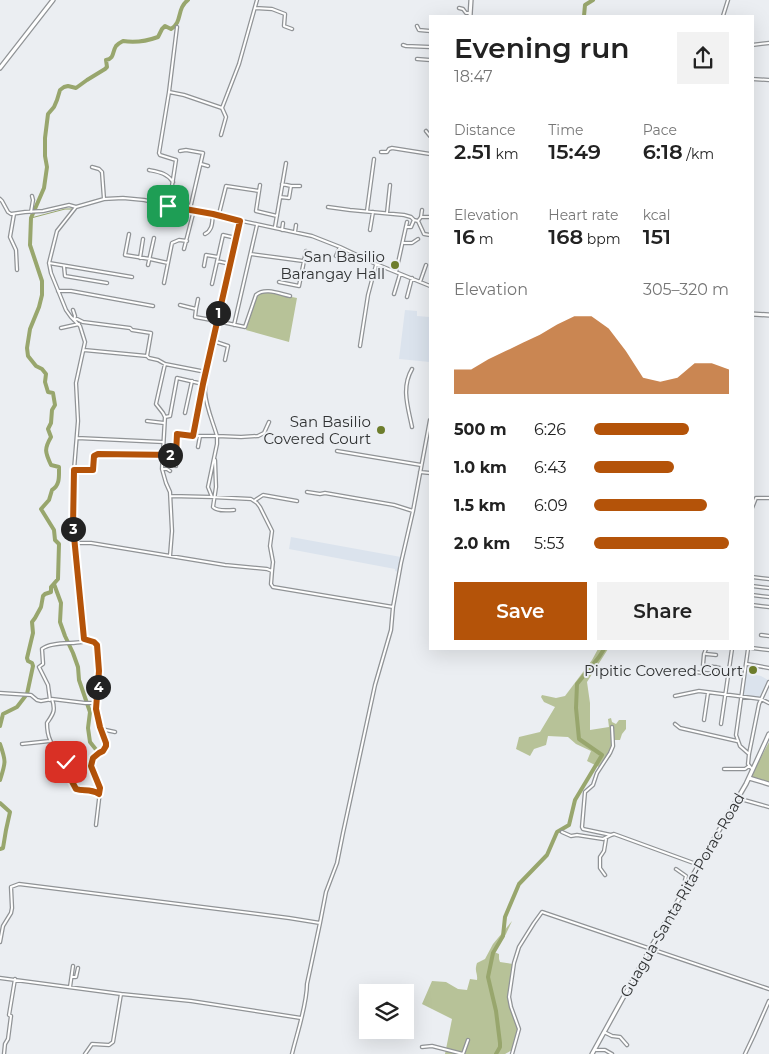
<!DOCTYPE html>
<meta charset="utf-8">
<style>
:root{--surface:#fff;--page:#f2f2f2;--text:#222;--muted:#767676;--accent:#b45309}
body{margin:0;font-family:Montserrat,sans-serif;background:var(--page);color:var(--text);height:100vh;display:flex;flex-direction:column;font-size:19px;white-space:nowrap}
*{box-sizing:border-box;margin:0}
p{font-size:16px;color:var(--muted)}
.icon{flex:none;width:28px;height:28px;fill:none;stroke:currentColor;stroke-width:2;stroke-linecap:round;stroke-linejoin:round}
.map{position:relative;flex:1;overflow:hidden}
.side{position:absolute;left:429px;top:15px;width:325px;height:635px;display:flex;flex-direction:column;background:var(--surface);border-radius:0px;box-shadow:0 5px 20px #0002}
.side>*{flex:none}
.fabs{position:absolute;left:359px;top:984px;display:grid;gap:10px}
.fabs a{display:grid;place-items:center;width:55px;height:55px;border-radius:0px;background:var(--surface);box-shadow:0 5px 20px #0002;font-size:25px}
.pin{position:absolute;display:grid;place-items:center;width:42px;height:42px;color:#fff;margin:-21px;border-radius:10px;box-shadow:0 2px 8px #0006}
.km{position:absolute;width:25px;height:25px;margin:-12px;border-radius:50%;background:#222;color:#fff;font-size:14px;line-height:25px;text-align:center}
.round{display:grid;place-items:center;flex:none;width:52px;height:52px;border-radius:0px;background:var(--page)}
.overview{display:flex;align-items:center;justify-content:space-between;height:85px;padding:0 25px}
h1{font-size:28px;font-weight:600;line-height:38px}
.figures{display:grid;grid-template-columns:repeat(3,1fr);gap:8px;height:85px;padding:5px 25px}
.figures div{display:grid;align-content:center}
.figures b{font-size:21px;font-weight:600}
.figures small{font-size:14px;font-weight:400}
.figures p{font-size:14px}
.chart{height:140px;padding:10px 25px}
.chart p{display:flex;justify-content:space-between}
.chart svg{width:100%;height:90px;margin-top:5px;fill:var(--accent);opacity:.7}
.action{display:flex;gap:10px;margin-top:auto;padding:10px 25px}
.action a{flex:1;height:58px;border-radius:0px;background:var(--accent);color:#fff;font-size:20px;font-weight:600;line-height:58px;text-align:center}
.action a+a{background:var(--page);color:var(--text)}
ul{padding:0 25px;list-style:none;font-size:16px}
li{display:grid;grid-template-columns:80px 60px 1fr;align-items:center;height:38px}
li i{height:12px;border-radius:6px;background:var(--accent)}
.map>svg:first-child{display:block}
</style>
<div class="map">
<svg width="769" height="1054" viewBox="0 0 769 1054">
<rect width="100%" height="100%" fill="#ebeef2"/>
<path fill="#dbe3ed" d="M405 310 417 311V316L430 317V362L399 359Z
M291 537 401 557 398 572 395 571V569L289 549Z
M746 673 761 676 768 680 759 698 743 695Z"/>
<path fill="#b7c298" d="M267 292 297 298 289 342 246 330 257 295 258 293Z
M598 649H608L587 682 590 703V730L609 727 608 719 611 718 612 722 616 724 619 720H626V729L622 734 620 740H613L611 756 601 768 587 761 591 751 576 744 568 737 548 736 546 745 534 749 530 756 516 749 519 737 540 732 555 707 544 702 541 697 542 695 556 698 565 696 592 660Z
M769 742V783L750 778Z
M512 921 506 934 494 952 499 954V959L500 962 513 964 508 997 518 1029 512 1050 505 1054H445L452 1019 422 1004 432 981 446 982 458 989 467 990 470 979 477 980C478 973 474 972 477 963L485 959 493 944Z"/>
<g fill="none" stroke-linecap="round" stroke-linejoin="round">
<path stroke="#98a66d" stroke-width="1" d="M31 218 65 209H72"/>
<path stroke="#98a66d" stroke-width="4" d="M584 16 585 5 593 0
M54 584 61 603 60 622 65 636 73 653 78 667 79 680 90 712 88 728 90 742 98 752
M0 726 3 714 17 707 27 694 33 666 32 663 28 661 27 658 33 633 32 622 35 618 41 607 43 596 45 594 51 592V587L58 579 59 544 55 540 54 530 41 509 49 500 52 490C60 485 59 477 59 467L51 465C45 452 44 449 51 437L48 429 51 423 52 410 55 405 53 393 48 392 45 382 46 374 42 369 36 366 28 356 27 348 30 329 39 307 42 295V281L30 245 31 218 44 188 47 167 45 156V138L48 114 54 107 57 100 60 90 64 87 68 86 76 88 87 80 105 69 107 67 106 60C115 58 112 52 116 46 118 44 121 42 123 41 135 43 147 41 158 37L162 29 165 26 171 29C183 22 176 9 188 0
M0 744C6 761 6 762 0 780
M0 803 10 812 6 830 3 848 0 849
M496 1054 500 1047V1043L496 1011 488 977 493 953 503 936 505 917 519 884 547 855 557 832 569 825 575 800 602 755 579 739 576 708 577 684 599 657 604 649"/>
<defs>
<path id="street" d="M255 8 272 9 285 14 284 26 292 29
M459 8 463 9 466 13H470
M723 16 728 0
M417 26 419 30 430 31
M403 45 406 46 430 47
M752 45 769 43
M417 59 430 60
M752 79 769 80
M169 92 184 95 222 108
M426 131 430 136
M221 135 226 117 222 108 239 64 257 0
M180 151 186 150 203 153 190 209
M381 152H387L389 149 392 148 430 154
M201 164 208 166
M92 167 99 169 102 172 104 199
M149 170C159 172 167 173 173 182
M260 185 256 211 277 216
M291 186H300
M280 197 289 198 291 186 282 184
M0 199 2 201 8 212 11 214 25 212 43 211 69 205 76 207
M328 207 350 210 404 215 411 217 414 220
M161 208 175 214
M166 211 169 205 176 160 160 155 159 153 169 92 177 27
M367 211 374 159
M31 212 33 200 32 196
M387 213 390 185
M14 214 10 237 16 250 17 270
M219 214 226 186 259 191
M421 217 422 210
M239 221 217 321 245 327 256 295C265 287 280 294 290 296
M418 221 424 234 430 235
M275 227 286 163
M406 227H411L414 220 418 221 421 217H430
M282 230 283 223
M370 230 373 212
M295 232 296 225
M129 234 125 255 150 259 168 263
M205 234C213 230 212 222 213 214
M404 243H412L418 239
M184 249 194 210
M251 254 303 261
M336 256 340 247
M140 258 143 239
M217 261 230 264
M49 263 132 277
M148 265 154 238
M64 266 65 276 107 283
M204 266 206 255 218 257
M396 272 407 222
M279 282 299 286 306 251
M420 282 426 265
M164 283 172 243 179 240 187 241
M212 284 223 235 236 238
M58 291H71L153 306
M394 294 400 274
M407 297 412 278
M196 309 198 299
M73 310 75 316 74 320 77 319 83 322 130 328 132 330 151 333 147 356
M234 325 257 225
M61 328 79 324
M213 341 228 346 225 360
M360 346 368 295 376 265
M84 350 147 356 149 358 158 360 165 364 206 372
M165 364 156 404 163 413 165 417 162 469 166 483 170 492 172 531 170 556
M412 369C401 388 408 407 412 427
M206 376C206 381 205 386 205 392 206 407 213 422 217 436L241 437 258 436 264 433 269 422
M185 413 192 381
M165 417 170 416 177 378 203 384
M147 421 164 423
M194 436H217V444L208 487 212 497
M77 438 163 442
M198 447 200 436
M337 451 421 465
M215 460 216 487 213 507C218 512 228 510 234 510
M176 466V455
M162 469H167L170 471
M74 470H93L95 456 98 454 176 455 177 434 193 436 203 384 217 321 195 317 196 309 180 305
M420 472 430 473
M307 492 320 494 325 493 394 505 413 511
M171 496 212 497 251 499 257 503 260 507 272 531 270 546 273 562 272 571
M254 501 263 495 297 501
M752 508 756 498H769
M75 543H91L225 565 267 569 272 571 271 584 273 587 393 607
M752 577 769 579
M752 586 769 588
M752 595 769 597
M752 605 769 607
M761 635 769 636
M84 639 73 526V504L74 470 78 421 76 383 85 342 80 326 71 317 66 310 51 273 49 263 57 231 76 207 104 199 123 198 144 200 312 236 340 247 376 264 430 286
M752 648 769 650
M706 649 704 654 703 665 720 668
M748 649 736 735 740 746 749 754
M706 654 716 655
M747 664 769 668
M683 671 715 674 716 667
M0 693 31 695 37 700 41 701 52 699 85 703H97
M675 696 699 691 761 699 769 703
M52 699C56 711 53 714 47 723 47 735 50 746 61 752L63 759 68 763V774L76 789C83 792 89 788 99 793
M50 700 48 685 39 667 43 664V663L42 649C50 642 71 644 82 642L84 639 96 643 98 647 99 671 96 709 100 727 106 743 104 750 93 759 91 766 100 791 96 825
M704 720 708 693
M675 724 680 728 737 741
M721 724 732 649
M101 729 115 732
M22 744 50 741
M724 769H745L749 766
M752 769 748 764 749 754 759 704 769 682
M737 798 769 807
M562 832 571 836 577 835 603 839 611 835 614 834 699 865
M611 835 583 829 582 827 585 792 593 785 597 773 610 753 613 746 612 727
M676 869 686 876 685 880 688 882
M605 875 600 868V857L604 851 606 839
M0 942 3 926 11 913 12 908 11 887 19 884 289 918 320 923
M72 977H76L78 968
M0 978 121 994 191 1001 301 1018
M70 987 73 966
M604 1032 612 1036 620 1037 627 1045
M422 1047 432 1046 463 1054
M596 1050H605L612 1054
M4 1054 5 1044 8 1039 11 1016 9 1015 15 979
M85 1054 92 1044 109 1045 113 1042 121 994
M292 1054C297 1033 307 1005 307 984L320 923 326 892 337 863 343 833 375 685 391 630 393 607 401 563 413 511 430 420
M463 1054 468 1040
M512 1054 519 1029 511 1007 509 997 514 963 519 947 534 923 542 912 769 989
M745 1054 754 1035 769 1001"/>
<path id="secondary" d="M470 16 471 0
M0 68 53 0
M752 314 769 315
M749 778 769 784
M592 1054 650 949 746 784 769 734"/>
</defs>
<use href="#street" stroke="#909396" stroke-width="4.5"/>
<use href="#secondary" stroke="#909396" stroke-width="5.5"/>
<use href="#street" stroke="#fff" stroke-width="2"/>
<use href="#secondary" stroke="#fff" stroke-width="3"/>
</g>
<g fill="none" stroke-linecap="round" stroke-linejoin="round">
<defs>
<path id="route" d="M66 762 68 763V774L76 789C84 792 89 788 99 794L100 788 91 766 93 758 99 753 103 751 106 746V743L100 727 96 709 99 671 97 645 94 642 84 639 73 526 74 470H93L94 456 98 454 176 455 177 434 193 436 203 384 240 221 213 214 168 206"/>
</defs>
<use href="#route" stroke="#fff" stroke-width="10"/>
<use href="#route" stroke="#b45309" stroke-width="6"/>
</g>
<g fill="#6d7d2c" stroke="#ebeef2" stroke-width="2">
<circle cx="395" cy="265" r="5"/>
<circle cx="381" cy="430" r="5"/>
<circle cx="753" cy="670" r="5"/>
</g>
<g text-anchor="middle" dominant-baseline="central" stroke-width="4" stroke-linejoin="round" paint-order="stroke">
<g font-size="15" fill="#313334" stroke="#ebeef2" text-anchor="end">
<text x="385" y="256">San Basilio<tspan x="385" dy="17">Barangay Hall</tspan></text>
<text x="371" y="421">San Basilio<tspan x="371" dy="17">Covered Court</tspan></text>
<text x="743" y="670">Pipitic Covered Court</text>
</g>
<g font-size="15" fill="#313334" stroke="#ebeef2">
<text transform="translate(682 895) rotate(-60)">Guagua-Santa Rita-Porac Road</text>
</g>
</g>
</svg>
<div class="fabs">
<a><svg class="icon" aria-label="layers" viewBox="0 0 24 24"><path d="M12 4l9 5-9 5-9-5zM3 14l9 5 9-5"/></svg></a>
</div>
<div class="pin" style="left:168px;top:206px;background:#1e9e55"><svg class="icon" aria-label="arrive" viewBox="0 0 24 24"><path d="M6 21V4h12l-3 4 3 4H6"/></svg></div>
<div class="pin" style="left:66px;top:762px;background:#d93025"><svg class="icon" aria-label="check" viewBox="0 0 24 24"><path d="M5 12l5 5 9-10"/></svg></div>
<b class="km" style="left:218px;top:313px">1</b>
<b class="km" style="left:170px;top:455px">2</b>
<b class="km" style="left:73px;top:529px">3</b>
<b class="km" style="left:98px;top:687px">4</b>
<section class="side">
<div class="overview"><div><h1>Evening run</h1><p>18:47</p></div><a class="round"><svg class="icon" aria-label="share" viewBox="0 0 24 24"><path d="M12 15V3M7 8l5-5 5 5M5 13v7h14v-7"/></svg></a></div>
<div class="figures">
<div><p>Distance</p><b>2.51<small> km</small></b></div>
<div><p>Time</p><b>15:49</b></div>
<div><p>Pace</p><b>6:18<small> /km</small></b></div>
</div>
<div class="figures">
<div><p>Elevation</p><b>16<small> m</small></b></div>
<div><p>Heart rate</p><b>168<small> bpm</small></b></div>
<div><p>kcal</p><b>151</b></div>
</div>
<div class="chart"><p><span>Elevation</span>305–320 m</p>
<svg viewBox="0 0 160 44" preserveAspectRatio="none"><path d="M0 44V32L10 32L20 27L30 23L40 19L50 15L60 10L70 6L80 6L90 12L100 23L110 36L120 38L130 36L140 29L150 29L160 32V44z"/></svg>
</div>
<ul>
<li><b>500 m</b>6:26<i style="width:70%"></i></li>
<li><b>1.0 km</b>6:43<i style="width:59%"></i></li>
<li><b>1.5 km</b>6:09<i style="width:84%"></i></li>
<li><b>2.0 km</b>5:53<i style="width:100%"></i></li>
</ul>
<div class="action"><a>Save</a><a>Share</a></div>
</section>
</div>
